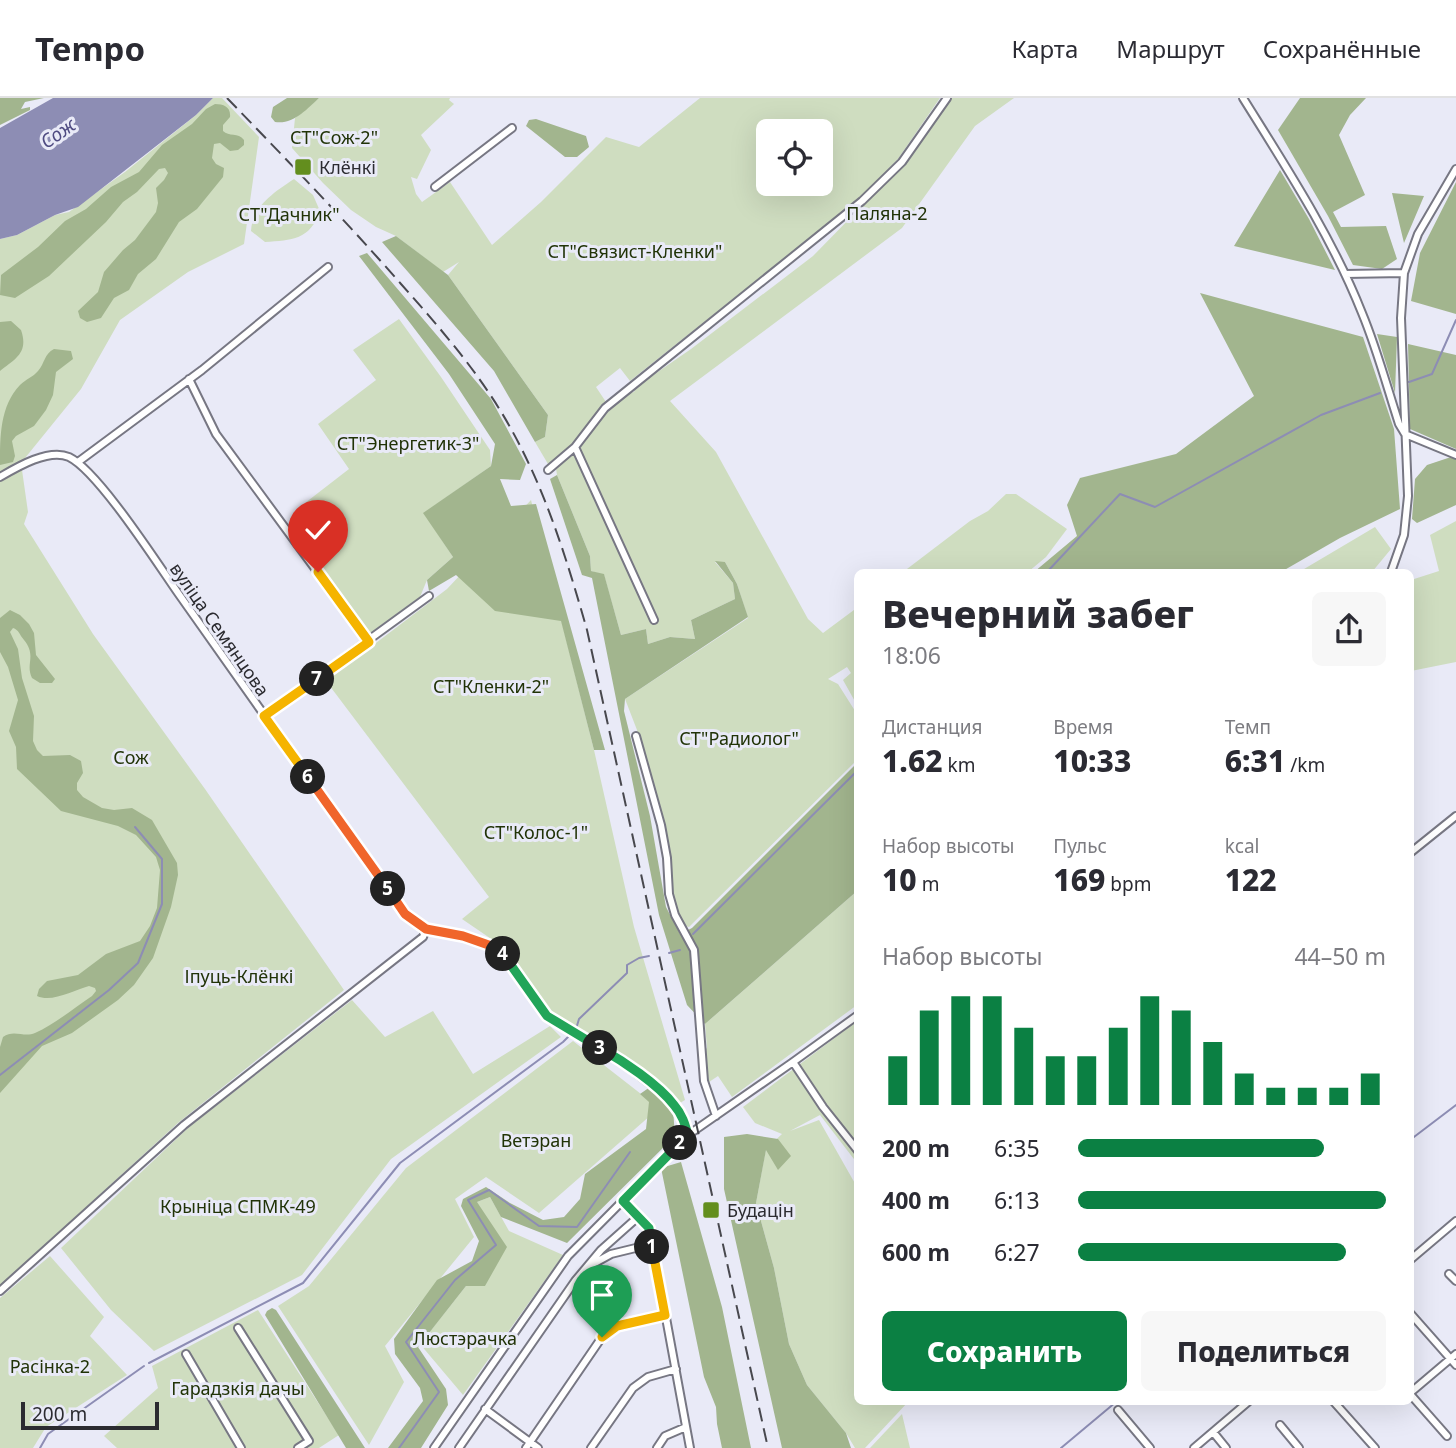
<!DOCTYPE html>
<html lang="ru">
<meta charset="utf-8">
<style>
:root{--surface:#fff;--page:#f7f7f7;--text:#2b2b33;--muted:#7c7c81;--line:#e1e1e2;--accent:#0b8043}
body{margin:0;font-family:"Noto Sans",sans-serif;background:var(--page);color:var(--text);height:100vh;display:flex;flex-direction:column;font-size:26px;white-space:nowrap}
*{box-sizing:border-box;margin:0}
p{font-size:23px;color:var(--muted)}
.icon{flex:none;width:38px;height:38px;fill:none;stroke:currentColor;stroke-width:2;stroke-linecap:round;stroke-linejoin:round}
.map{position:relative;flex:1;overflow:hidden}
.drawer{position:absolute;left:854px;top:471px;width:560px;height:836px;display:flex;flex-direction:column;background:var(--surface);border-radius:10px;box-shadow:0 7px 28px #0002}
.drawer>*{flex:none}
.fabs{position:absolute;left:756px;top:21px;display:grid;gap:14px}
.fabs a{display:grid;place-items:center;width:77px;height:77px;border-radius:10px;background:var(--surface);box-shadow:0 7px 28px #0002;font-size:35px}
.scale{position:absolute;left:21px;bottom:18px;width:138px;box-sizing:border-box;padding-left:7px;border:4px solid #2b2b30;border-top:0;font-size:19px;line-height:24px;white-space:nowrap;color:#2b2b30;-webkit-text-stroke:5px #e9eaf7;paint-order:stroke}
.pin{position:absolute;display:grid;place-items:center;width:60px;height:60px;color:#fff;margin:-72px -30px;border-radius:50% 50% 50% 0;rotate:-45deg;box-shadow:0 0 7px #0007}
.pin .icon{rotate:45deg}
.km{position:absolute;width:35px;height:35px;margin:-18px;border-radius:50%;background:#222;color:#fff;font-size:19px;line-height:35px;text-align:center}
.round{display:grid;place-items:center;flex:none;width:74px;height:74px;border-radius:10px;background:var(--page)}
.summary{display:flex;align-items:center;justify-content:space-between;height:119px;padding:0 28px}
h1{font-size:38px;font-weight:800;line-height:52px}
.figures{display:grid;grid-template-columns:repeat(3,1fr);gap:10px;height:119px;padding:7px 28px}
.figures div{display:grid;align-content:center}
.figures b{font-size:30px;font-weight:800}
.figures small{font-size:19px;font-weight:400}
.figures p{font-size:19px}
.chart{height:196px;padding:14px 28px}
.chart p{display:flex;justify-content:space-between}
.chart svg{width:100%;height:126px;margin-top:7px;stroke:var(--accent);stroke-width:6}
.action{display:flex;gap:14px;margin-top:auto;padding:14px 28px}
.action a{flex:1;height:80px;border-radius:10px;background:var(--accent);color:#fff;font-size:28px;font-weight:800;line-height:80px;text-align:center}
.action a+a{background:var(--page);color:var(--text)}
ul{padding:0 28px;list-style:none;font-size:23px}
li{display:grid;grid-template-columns:112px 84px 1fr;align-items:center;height:52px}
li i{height:18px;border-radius:9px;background:var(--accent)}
header{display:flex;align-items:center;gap:42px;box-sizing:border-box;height:98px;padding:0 35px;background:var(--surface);border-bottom:2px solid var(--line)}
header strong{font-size:33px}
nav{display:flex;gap:38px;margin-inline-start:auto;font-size:24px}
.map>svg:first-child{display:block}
</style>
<header>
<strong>Tempo</strong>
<nav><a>Карта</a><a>Маршрут</a><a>Сохранённые</a></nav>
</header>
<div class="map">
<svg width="1456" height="1350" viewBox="0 0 1456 1350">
<rect width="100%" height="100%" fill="#e9eaf7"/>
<path fill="#cfddc0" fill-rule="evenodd" d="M213 0H222L259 39 244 146 188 174 120 222 81 291 21 365 28 414 24 426 93 536 205 691 344 892 178 1025 0 1188V141L17 137 55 117 69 114 125 74 196 17Z
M319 0H450L449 2 454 6 421 37 431 52 417 81 411 79 416 96 422 104 450 84 492 147 541 104 606 39 639 49 700 0H940L898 61 858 102 630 283 620 270 596 289 610 310 628 295 634 294 636 289 691 251 813 158 903 66 950 0H1014L975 28 902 130 670 303 716 354 808 521 823 535 858 509 857 607 843 582 851 575 847 569 828 581 838 586 857 616V662L689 829 685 828 674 807 665 729 637 632 625 601 748 520 737 486 725 464H715L733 485 735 501 691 522 695 541 670 539 648 546 646 531 621 537 604 477 591 473 590 458 557 377 555 364 548 366 535 344 545 339 548 317 448 177 459 164 443 174 396 138 376 129 351 112 323 85 292 50 295 20ZM768 33H821V86H768Z
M294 81 313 97 320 113C310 142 292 142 265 144L251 133C252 108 276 93 294 81Z
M399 221 441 279 490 352 491 368 424 415 453 459 427 482 420 499 369 536 289 425 301 416 305 405 349 371 318 326 376 282 353 252Z
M1006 396H1016L1067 431 1046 459 1028 474H903L970 423 988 413Z
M531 402 594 652 634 829 685 1002 680 1005 611 949 551 914 503 849 462 821 489 799 326 583 447 491Z
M1456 423V564L1411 573V482L1439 473 1430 437Z
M1375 429 1391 451 1372 474H1299Z
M857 793V907L732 999 718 978 709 984 704 952 707 950 705 926Z
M352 902 385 939 433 913 473 976 550 928 561 939 391 1061 302 1177 154 1253 111 1212 61 1150 189 1029Z
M857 923V1065L820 1017 790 1033 819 1022 857 1089 858 1304H908L865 1350H855L846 1335 807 1287 789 1246 774 1170 756 1105 766 1051 782 1036 755 1025 743 1009Z
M573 943 659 1010 539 1115 486 1079 455 1101 474 1139 385 1248 404 1284 369 1347 278 1208 309 1188 406 1070Z
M490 1099 509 1133 563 1157 463 1297 420 1246 466 1188H485L477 1104Z
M50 1158 104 1219 90 1238 127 1277 46 1329 33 1350H0V1200Z
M258 1212 339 1337 319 1350H117L104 1338 158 1290 152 1268Z
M902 1316 910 1350H870Z"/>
<path fill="#a2b58e" d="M0 0H44L25 4 21 11 30 9V12L0 27Z
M287 0H319C307 11 293 27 275 24L271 19 273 9Z
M1300 0H1366L1350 17 1339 37 1365 97 1333 114 1341 129 1386 128 1397 161 1382 171 1353 167 1328 118 1278 32Z
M215 6C224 6 231 9 230 19L223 27V33C229 39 238 34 244 42V47L238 52 230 53 220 45 214 46 212 60 216 66 224 70 223 79 197 111 179 124 156 161 138 176 129 192 114 200 101 220 87 224 80 220 78 213 98 194 104 174 123 152 135 142 156 114 158 105 156 90 164 82 168 75 165 70 159 71 137 94 123 104 106 124 49 178 15 200 0 197 1 177 38 149 65 123 86 111 111 89 139 74 162 47 192 26 206 11Z
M536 21 586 38 589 49 577 59H565L526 28 529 22Z
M1280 72 1309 121 1335 172 1234 148Z
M1456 84V216L1411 203 1420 155Z
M1392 95 1424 98 1404 145Z
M396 138 448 177 548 317 545 339 535 344 494 273 382 144Z
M367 155 491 301 526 366 520 382 500 381 511 408 536 406 605 652H594L561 523 495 513 456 477 429 493 427 482 453 459 423 415 491 368 495 346 449 276 359 158Z
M1200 195 1363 239 1394 331 1400 411 1340 440 1281 474H1247L1245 471 1241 474H1034L1077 438 1067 407 1080 380 1176 356 1254 298Z
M11 223 21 232C29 255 15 261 0 273V224Z
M1377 236 1397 239 1395 295Z
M1408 246 1456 257V351L1410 331Z
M54 251 71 253 73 261 56 274 53 297 46 312 34 328 16 338 12 343 15 358 13 364 0 367C0 338 0 308 20 287 26 281 33 279 38 273 45 265 44 256 54 251Z
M1454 358 1456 359V407L1417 425 1412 421 1415 381 1427 367Z
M557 377 590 458 591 473 604 476 621 537 646 531 648 546 670 539 695 541 691 522 735 501 733 485 715 463 725 464 737 486 748 519 625 601 624 613 650 718 666 809 680 836 692 830 857 665V793L705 926 687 907 659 817 592 480 582 477 550 381Z
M10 512 20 517 29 526 34 535 36 557 55 581 52 585H40L32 580C25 566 37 558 24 542 19 536 19 532 13 530L10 534 18 551 22 580 34 618 33 643 37 652 43 658 70 657 81 663 83 675 77 685V692L83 699 102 710 114 712 132 710 152 722 177 765 178 777 171 809 153 860 134 887 118 902 72 935 42 948 0 995V949L3 939C14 931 24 940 35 935 55 926 74 910 92 898L96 893 95 890 89 888C74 892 52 905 37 898L39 891 47 883 78 877 106 856 140 843 150 828 157 810 160 772 156 759 136 737 118 728 61 713 17 671 16 649 9 633 18 602 8 569 0 554V520Z
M650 989 673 1011 675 1038 567 1145 501 1119 490 1099 477 1104 507 1149 485 1188H466L418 1249 446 1291 448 1307 421 1350H388L423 1303 420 1290 395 1256 394 1241 437 1182 472 1163 479 1143 461 1108 463 1101 486 1089 510 1105 543 1122 564 1119 580 1101 585 1076 646 1031 649 1004 640 996Z
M747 1036 778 1041 791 1058 778 1072 766 1052 756 1105 774 1170 789 1246 807 1287 846 1335 851 1350H782L724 1091V1039Z
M681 1064 722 1209 751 1350H722L717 1326 716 1309 704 1279 661 1070Z
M272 1210 276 1212 365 1350H346L265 1217 267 1213Z"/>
<path fill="#8d8db4" d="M53 0H213L196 17 78 109 55 117 17 137 0 141V30Z"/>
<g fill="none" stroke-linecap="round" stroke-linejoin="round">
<path stroke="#8d8db4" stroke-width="2" d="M1409 284 1432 276 1456 222
M1047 474 1120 396 1155 409 1321 317 1380 295
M693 836 858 672
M669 855 680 852
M0 977 109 892 138 865 162 806V761L135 729
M1410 1042 1456 1007
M149 1265 303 1185 400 1065 563 944 576 931 579 921 627 875V867L639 860 649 858
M40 1350 48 1336 144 1268
M399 1350 439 1294 406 1244 455 1182 496 1147 468 1102 489 1092 539 1128 577 1129 630 1054
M1061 1350 1116 1304"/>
<defs>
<path id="minor" d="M1243 0C1286 69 1332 139 1362 215 1377 251 1387 289 1399 326L1405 336 1456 357
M435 89 512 30
M1345 176 1404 175
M189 281 216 336 369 544
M575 349 654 522
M78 364 202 272 328 169
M548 372 575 349 605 310 862 103 902 64 947 0
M0 379C17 369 49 350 69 359 98 373 157 465 178 495 253 602 329 709 405 816L426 831 463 838 500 851 547 918 613 957 663 996 674 1007 683 1020 688 1037
M1391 474 1404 437 1408 398 1401 220 1404 175 1418 136 1456 71
M264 618 429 498
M636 638 661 727 667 760 669 796 675 817 694 852 704 983 716 1018
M1410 755 1456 718
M793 964 823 1009 858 1053
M623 1103 650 1133 690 1350
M1410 1162 1456 1123
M591 1167 611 1156 652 1146
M1449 1176 1456 1183
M0 1193 184 1027 423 839 426 831
M1410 1215 1456 1267
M238 1230 309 1343 298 1350
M186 1256 241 1350
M1410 1295 1456 1256
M1410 1296 1447 1338
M1334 1304 1375 1350
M485 1311 538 1350
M1118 1312 1150 1350
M1280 1327 1299 1350
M1213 1334 1226 1350
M434 1350 568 1158 688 1037 793 964 858 917
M459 1350 575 1183 601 1152 638 1119
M526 1350 602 1239 616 1228 665 1217
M591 1350 633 1290 648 1279 676 1271
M657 1350 665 1338 686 1329
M1194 1350 1248 1304"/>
</defs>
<use href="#minor" stroke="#777783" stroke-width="10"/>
<use href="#minor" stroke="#fff" stroke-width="6"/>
<path stroke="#48484e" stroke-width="2" stroke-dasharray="14 7" stroke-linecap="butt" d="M227 0C286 61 345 122 401 186 441 231 481 277 510 329 546 393 567 462 587 532L768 1350"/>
</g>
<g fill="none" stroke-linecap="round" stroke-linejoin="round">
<defs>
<path id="split-1" d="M602 1239 617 1228 665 1217 652 1149"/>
<path id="split-2" d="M652 1149 649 1130 623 1103 680 1045"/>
<path id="split-3" d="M600 950C623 963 658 986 674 1007 682 1016 685 1026 688 1037L680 1045"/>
<path id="split-4" d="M503 856 547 918 600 950"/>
<path id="split-5" d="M388 791 405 816 426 831 463 838 500 851 503 856"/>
<path id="split-6" d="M308 679 388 791"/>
<path id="split-7" d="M308 679 264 618 317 581"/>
<path id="split-8" d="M317 581 369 544 318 474"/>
</defs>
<use href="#split-1" stroke="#fff" stroke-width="14"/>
<use href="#split-2" stroke="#fff" stroke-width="14"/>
<use href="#split-3" stroke="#fff" stroke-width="14"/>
<use href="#split-4" stroke="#fff" stroke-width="14"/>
<use href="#split-5" stroke="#fff" stroke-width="14"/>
<use href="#split-6" stroke="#fff" stroke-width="14"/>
<use href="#split-7" stroke="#fff" stroke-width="14"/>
<use href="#split-8" stroke="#fff" stroke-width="14"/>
<use href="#split-1" stroke="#f5b400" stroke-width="9"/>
<use href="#split-2" stroke="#22a559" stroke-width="9"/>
<use href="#split-3" stroke="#22a559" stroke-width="9"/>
<use href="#split-4" stroke="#22a559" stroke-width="9"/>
<use href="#split-5" stroke="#f0652b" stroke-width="9"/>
<use href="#split-6" stroke="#f0652b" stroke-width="9"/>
<use href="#split-7" stroke="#f5b400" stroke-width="9"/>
<use href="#split-8" stroke="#f5b400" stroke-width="9"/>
</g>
<g fill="#638e1e" stroke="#e9eaf7" stroke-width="2.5">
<rect x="294" y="60" width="18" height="18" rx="3.5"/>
<rect x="702" y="1103" width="18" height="18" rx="3.5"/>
</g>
<g text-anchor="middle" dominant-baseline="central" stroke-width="6" stroke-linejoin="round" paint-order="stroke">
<g font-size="18" fill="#213307" stroke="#e9eaf7">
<text x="334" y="39">СТ"Сож-2"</text>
<text x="887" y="115">Паляна-2</text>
<text x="289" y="116">СТ"Дачник"</text>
<text x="635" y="153">СТ"Связист-Кленки"</text>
<text x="408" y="345">СТ"Энергетик-3"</text>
<text x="491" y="588">СТ"Кленки-2"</text>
<text x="739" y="640">СТ"Радиолог"</text>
<text x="131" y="659">Сож</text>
<text x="536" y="734">СТ"Колос-1"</text>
<text x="239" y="878">Іпуць-Клёнкі</text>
<text x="536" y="1042">Ветэран</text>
<text x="238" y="1108">Крыніца СПМК-49</text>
<text x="465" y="1240">Люстэрачка</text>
<text x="50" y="1268">Расінка-2</text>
<text x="238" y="1290">Гарадзкія дачы</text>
</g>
<g font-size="18" fill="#2b2b30" stroke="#e9eaf7" text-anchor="start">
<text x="319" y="69">Клёнкі</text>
<text x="727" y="1112">Будацін</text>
</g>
<g font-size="18" fill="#2b2b30" stroke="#e9eaf7">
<text transform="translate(220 531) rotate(55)">вуліца Семянцова</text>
</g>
<g font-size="19" font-style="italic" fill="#4f4b82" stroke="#e9eaf7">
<text transform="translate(58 35) rotate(-35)">Сож</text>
</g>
</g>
</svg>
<div class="fabs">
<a><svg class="icon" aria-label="locate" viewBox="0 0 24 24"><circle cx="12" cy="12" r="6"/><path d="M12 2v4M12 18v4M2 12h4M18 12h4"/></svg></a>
</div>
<div class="scale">200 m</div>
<div class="pin" style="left:602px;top:1239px;background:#1e9e55"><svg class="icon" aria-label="arrive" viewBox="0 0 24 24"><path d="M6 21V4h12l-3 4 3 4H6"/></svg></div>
<div class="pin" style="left:318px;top:474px;background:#d93025"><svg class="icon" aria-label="check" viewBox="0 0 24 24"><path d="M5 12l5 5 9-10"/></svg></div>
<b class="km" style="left:652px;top:1149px">1</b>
<b class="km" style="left:680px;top:1045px">2</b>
<b class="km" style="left:600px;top:950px">3</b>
<b class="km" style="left:503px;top:856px">4</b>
<b class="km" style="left:388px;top:791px">5</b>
<b class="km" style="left:308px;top:679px">6</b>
<b class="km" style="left:317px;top:581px">7</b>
<section class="drawer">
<div class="summary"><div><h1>Вечерний забег</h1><p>18:06</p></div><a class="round"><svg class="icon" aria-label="share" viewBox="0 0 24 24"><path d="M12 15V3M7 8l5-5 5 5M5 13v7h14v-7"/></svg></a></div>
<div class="figures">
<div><p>Дистанция</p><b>1.62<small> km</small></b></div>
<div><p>Время</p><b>10:33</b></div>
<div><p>Темп</p><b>6:31<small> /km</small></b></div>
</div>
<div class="figures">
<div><p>Набор высоты</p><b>10<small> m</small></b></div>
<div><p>Пульс</p><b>169<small> bpm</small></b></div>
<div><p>kcal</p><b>122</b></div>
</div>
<div class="chart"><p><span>Набор высоты</span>44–50 m</p>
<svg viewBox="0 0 160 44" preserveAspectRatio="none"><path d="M5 44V27M15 44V11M25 44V6M35 44V6M45 44V17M55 44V27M65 44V27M75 44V17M85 44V6M95 44V11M105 44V22M115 44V33M125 44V38M135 44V38M145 44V38M155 44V33"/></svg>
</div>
<ul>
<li><b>200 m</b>6:35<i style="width:80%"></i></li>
<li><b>400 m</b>6:13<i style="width:100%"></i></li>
<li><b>600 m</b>6:27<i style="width:87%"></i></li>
</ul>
<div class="action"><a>Сохранить</a><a>Поделиться</a></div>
</section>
</div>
